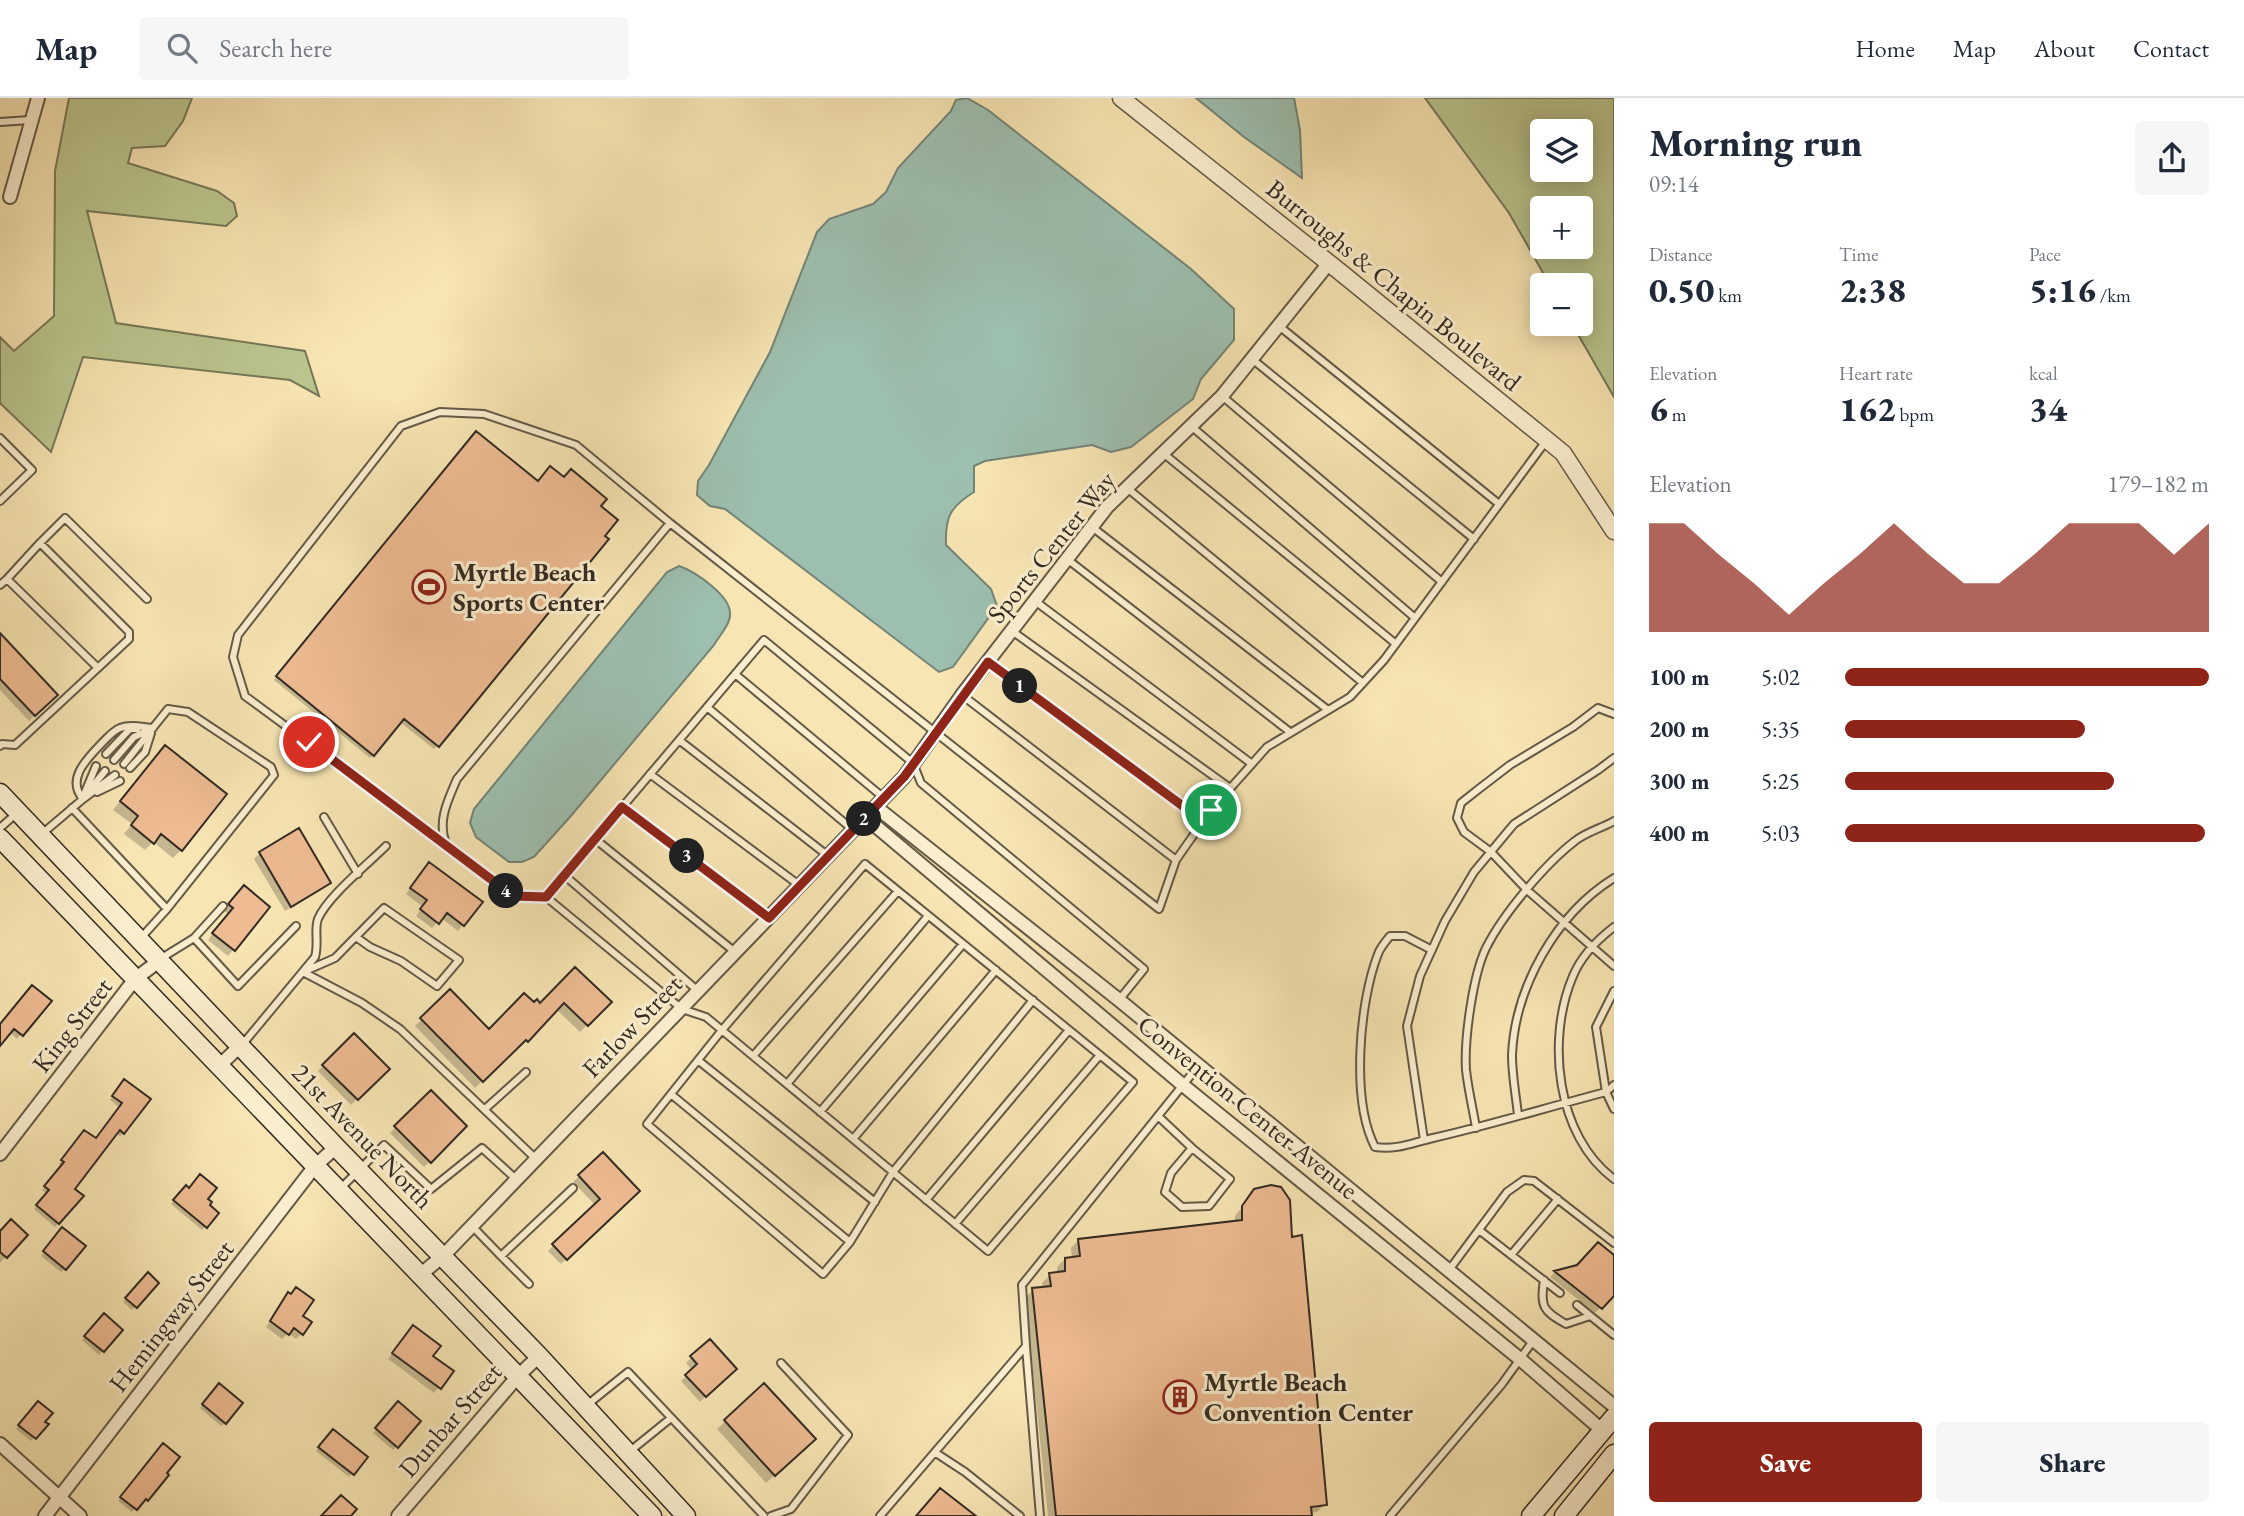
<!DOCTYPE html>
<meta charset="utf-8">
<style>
:root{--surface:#fff;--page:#f6f6f7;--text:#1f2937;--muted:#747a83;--line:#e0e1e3;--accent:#8f2418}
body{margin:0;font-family:"EB Garamond",serif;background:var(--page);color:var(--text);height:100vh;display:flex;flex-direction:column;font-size:26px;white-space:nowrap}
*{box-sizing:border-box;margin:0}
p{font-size:23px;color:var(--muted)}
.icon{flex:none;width:38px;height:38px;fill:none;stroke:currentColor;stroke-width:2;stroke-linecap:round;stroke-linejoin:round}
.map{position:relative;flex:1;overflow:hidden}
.details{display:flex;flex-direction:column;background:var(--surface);width:630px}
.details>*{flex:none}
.tools{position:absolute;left:1530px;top:21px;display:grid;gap:14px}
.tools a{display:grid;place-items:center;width:63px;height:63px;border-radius:7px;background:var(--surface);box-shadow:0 4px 18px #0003;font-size:35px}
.pin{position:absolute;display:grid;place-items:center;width:60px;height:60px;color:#fff;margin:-30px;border:4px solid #fff;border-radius:50%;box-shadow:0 2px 7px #0007}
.km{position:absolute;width:35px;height:35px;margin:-18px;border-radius:50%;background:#222;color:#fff;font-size:19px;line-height:35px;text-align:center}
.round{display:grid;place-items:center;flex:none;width:74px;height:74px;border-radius:7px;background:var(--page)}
.head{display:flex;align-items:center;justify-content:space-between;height:119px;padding:0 35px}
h1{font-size:38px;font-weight:800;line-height:52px}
.stats{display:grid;grid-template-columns:repeat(3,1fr);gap:10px;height:119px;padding:7px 35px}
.stats div{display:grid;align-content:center}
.stats b{font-size:35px;font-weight:800}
.stats small{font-size:19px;font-weight:400}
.stats p{font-size:19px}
.chart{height:196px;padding:14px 35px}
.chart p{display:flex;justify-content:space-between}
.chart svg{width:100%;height:126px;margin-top:7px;fill:var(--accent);opacity:.7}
.cta{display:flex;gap:14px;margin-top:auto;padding:14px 35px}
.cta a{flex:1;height:80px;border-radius:7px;background:var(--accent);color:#fff;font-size:28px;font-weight:800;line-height:80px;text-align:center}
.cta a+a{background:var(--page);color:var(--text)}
ul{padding:0 35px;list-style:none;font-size:23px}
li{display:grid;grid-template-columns:112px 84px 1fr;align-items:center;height:52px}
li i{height:18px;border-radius:9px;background:var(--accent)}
header{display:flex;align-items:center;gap:42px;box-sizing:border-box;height:98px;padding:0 35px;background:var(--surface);border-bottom:2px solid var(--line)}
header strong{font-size:33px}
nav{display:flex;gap:38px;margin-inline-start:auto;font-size:24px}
.search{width:490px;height:63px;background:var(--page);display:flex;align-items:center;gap:18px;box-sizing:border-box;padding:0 24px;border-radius:7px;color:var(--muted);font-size:26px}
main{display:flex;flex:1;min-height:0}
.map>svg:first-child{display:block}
</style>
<header>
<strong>Map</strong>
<div class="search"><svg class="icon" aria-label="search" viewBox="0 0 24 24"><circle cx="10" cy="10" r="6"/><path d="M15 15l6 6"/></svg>Search here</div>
<nav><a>Home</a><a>Map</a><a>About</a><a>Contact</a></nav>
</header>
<main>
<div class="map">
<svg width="1614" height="1418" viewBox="0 0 1614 1418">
<rect width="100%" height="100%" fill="#f7e5b3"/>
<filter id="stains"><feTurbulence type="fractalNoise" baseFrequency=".00286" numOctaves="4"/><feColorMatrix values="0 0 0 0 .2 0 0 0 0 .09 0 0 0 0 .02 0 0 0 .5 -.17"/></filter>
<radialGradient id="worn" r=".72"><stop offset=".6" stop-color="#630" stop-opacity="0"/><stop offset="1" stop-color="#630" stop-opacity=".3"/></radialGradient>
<path fill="#bbc58e" stroke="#777858" stroke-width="2" fill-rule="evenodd" d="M69 0H192L183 23 165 48 132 50 128 65 217 93 234 105 237 118 226 128 87 113 116 225 305 253 319 298 290 282 83 259 51 354 0 305V239L14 253 54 218 55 73Z
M1425 0H1614V299L1572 226H1580V187H1550L1509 115ZM1542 33H1580V72H1542ZM1580 110V149H1542V110Z"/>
<path fill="#9dbfaf" stroke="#738477" stroke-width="2" d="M967 0 988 12 1191 171 1234 211V242L1201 281 1193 301 1131 349 1111 354 1092 347 985 363 974 368V394C950 409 945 419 946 447L991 491 997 508 953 569 939 574 725 411 710 408 697 397 698 383 709 367 770 254 817 134 829 121 873 106 886 94 898 70 951 13 956 2Z
M1196 0H1294L1300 32 1302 80 1244 39Z
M679 468C694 473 732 498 730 517 730 527 719 538 714 547L570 719 534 759 522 764H509L476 739 470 725 474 711 667 474Z"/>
<path fill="#0003" d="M473 339 538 385 598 409 602 438 606 442 434 651 400 624 370 660 274 582Z
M0 547 56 597 29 623 0 592Z
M157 657 181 752 173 760 153 744 145 752 124 736 132 726 113 712Z
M260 755 329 785 323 791 285 813 254 761Z
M424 772 463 827 458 833 441 820 432 830 416 818 423 809 406 796Z
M238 795 268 809 228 858 208 842 228 816 224 813Z
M575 871 609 904 580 934 556 911 520 949 518 948 475 990 415 928 450 894 489 934 534 907H540Z
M49 903 17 941 9 934 0 945V928Z
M354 937 387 971 351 1007 318 973Z
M124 984 123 1035 120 1038 115 1035 73 1091 81 1098 55 1129 34 1111 47 1096 42 1092 62 1069 59 1066 81 1037 96 1042 120 1010 110 1002Z
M431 994 465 1028 424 1069 390 1035Z
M603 1056 638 1093 561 1166 548 1153 595 1107 573 1084Z
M186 1089 206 1101 207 1107 217 1115 202 1132 171 1106Z
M1255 1093 1290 1141 1325 1406 1317 1414 1310 1415V1418H1048L1025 1200 1033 1192 1043 1191 1042 1185 1050 1177 1057 1176V1169L1065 1161H1072L1071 1150 1079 1142 1235 1124V1118Z
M0 1135 26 1137 0 1165Z
M59 1135 65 1171 61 1174 41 1158Z
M1577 1169 1614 1195 1595 1215 1550 1179 1555 1174Z
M148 1177 157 1185 132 1212 123 1204Z
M288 1196 300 1218 302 1235 296 1241 288 1235 282 1241 266 1229Z
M104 1218 121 1232 99 1257 82 1242Z
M408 1235 431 1258 452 1274 434 1295 388 1261Z
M709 1243 735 1271 700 1304 681 1283 692 1272 686 1265Z
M764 1288 805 1349 766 1385 717 1331Z
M216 1291 225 1325 221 1328 200 1310Z
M398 1306 418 1323 393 1352 373 1335Z
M35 1309 46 1326 31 1343 16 1331Z
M330 1336 366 1359 349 1379 316 1353Z
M160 1351 147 1401 144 1405 142 1403 132 1414 118 1403Z"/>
<path fill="#eebb92" stroke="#332b22" stroke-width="2" d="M476 333 538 383 550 368 564 379 571 371 607 401 601 408 618 422 605 438 609 441 439 649 404 621 374 658 276 578Z
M0 535 58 597 35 618 0 581Z
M165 647 227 696 182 753 161 736 154 746 131 727 138 718 120 703Z
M299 730 331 785 291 809 259 754Z
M429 764 483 804 464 828 447 815 439 826 420 811 427 802 410 790Z
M244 787 270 809 235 853 212 835 233 810 228 806Z
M575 869 612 904 588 928 564 905 528 944 526 942 483 984 420 920 450 891 489 931 524 895 534 904 537 901 540 905Z
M32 887 52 903 23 938 14 931 0 948V926Z
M354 935 390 971 358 1002 322 967Z
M124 981 151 1001 124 1036 120 1032 75 1091 84 1098 59 1126 36 1107 49 1092 44 1088 64 1064 61 1062 84 1032 96 1040 122 1005 112 998Z
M431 992 467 1028 431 1065 394 1028Z
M603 1054 640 1093 567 1162 552 1146 600 1101 578 1077Z
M200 1076 217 1090 208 1101 212 1104 210 1107 219 1115 207 1130 173 1102 186 1087 189 1090Z
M1271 1087 1281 1089 1290 1102 1292 1139 1302 1137 1327 1407 1311 1409 1312 1418H1056L1032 1190 1051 1188 1049 1175 1065 1173V1160L1080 1158 1078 1141 1242 1122V1108L1254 1091Z
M11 1121 28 1137 7 1160 0 1154V1133Z
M62 1129 86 1148 66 1172 43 1153Z
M1598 1144 1614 1157V1198L1602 1211 1554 1173 1577 1167Z
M148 1174 159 1185 137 1210 125 1200Z
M296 1189 314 1202 303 1218 312 1224 303 1237 294 1230 289 1237 270 1223 288 1194 291 1196Z
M104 1215 123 1232 104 1254 84 1238Z
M413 1227 441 1248 433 1258 454 1273 441 1291 392 1255Z
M710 1241 737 1271 706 1299 685 1277 697 1266 690 1258Z
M219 1285 243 1305 226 1326 202 1306Z
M764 1285 816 1341 775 1378 724 1322Z
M38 1303 53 1315 45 1324 49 1326 36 1341 18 1327Z
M398 1303 421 1323 398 1350 375 1330Z
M333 1331 368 1359 354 1377 318 1349Z
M163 1345 180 1359 167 1375 169 1377 148 1403 146 1401 137 1412 120 1399Z
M940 1390 976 1418H916Z
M341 1397 357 1411 351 1418H321Z"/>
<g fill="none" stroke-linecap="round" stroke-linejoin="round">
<defs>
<path id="service" d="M0 24 30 22
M1279 228 1499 406
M1252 261 1474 441
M1222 298 1442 484
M1191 328 1415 520
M0 340 32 372 0 403
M1163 355 1396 546
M1127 390 1363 585
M1092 429 1328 612
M1067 461 1290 634
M7 481 40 445
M0 487 7 481 98 570
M1035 503 1252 666
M1012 533 1230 690
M988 564 1203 723
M735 576 884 700
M962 597 1176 762
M707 609 852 731
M1614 616 1598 610 1573 629 1510 667 1480 690 1461 705 1457 720 1464 734 1491 754 1527 792 1614 868
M679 642 827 757
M0 648 2 646 15 647 129 541V534L40 445 65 420 147 501
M106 656 130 631H137
M114 662 134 639 151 631
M124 666 168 611 188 614 271 669 274 677 167 811 140 841
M130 670 145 654 151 635
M650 676 799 787
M88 694 105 673
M97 694 120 683
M83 699 96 668
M83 701C65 680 89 659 103 644 108 639 113 633 120 630 130 626 142 629 153 630
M622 709 769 820
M72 710 167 811
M324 719 358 776
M0 730 17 715
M43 735 83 701 115 677
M595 741 735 854
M446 746 245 598 233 559 238 537 401 328 440 314 484 316 576 347 670 425 1159 811 1176 762 1211 712 1267 649 1350 599 1384 562 1546 343
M564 777 697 892
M546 799 513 798 446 746C437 723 448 702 457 681L670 425
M1614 829C1597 842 1581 859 1573 878 1546 941 1556 1038 1614 1081
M194 840 223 808
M1432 852 1405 838H1390C1385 844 1380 850 1378 856 1359 905 1351 1003 1375 1049 1398 1052 1411 1045 1433 1040 1491 1027 1548 1009 1606 994L1614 987
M160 861 194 840 238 888 296 828
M303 874 335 860 384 810 459 862 437 888 401 863 370 849 356 839
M303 874 362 905 400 931 536 1061
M1614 893 1596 929 1606 994 1614 1011
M1033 902 893 1074 850 1144 823 1176 647 1026 722 932 865 766 1133 984 988 1153 706 919 682 911 546 799 764 542 913 665 921 685 1144 871 1119 902
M242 947 315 859C319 846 314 831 318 821 327 799 368 766 386 748
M753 958 898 793
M699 963 875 1104
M787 986 928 818
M672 997 850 1144
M485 1011 526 974
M820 1014 963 846
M1518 1017C1516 998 1512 977 1512 957 1515 889 1556 816 1614 780
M1159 1019 1192 1050 1230 1081 1209 1108 1182 1109 1165 1094 1171 1075 1192 1050
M1476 1030C1473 1011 1468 991 1466 972 1464 941 1473 877 1486 850 1503 816 1545 766 1575 743 1586 734 1602 730 1614 723
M853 1041 996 872
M1424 1042 1407 928 1420 878 1445 823 1474 774 1514 726 1598 672 1614 660
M340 1091 384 1047 431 1091 482 1050 517 1082
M926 1102 1069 932
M955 1126 1100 957
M472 1128 501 1158 573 1090
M1479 1132 1560 1195
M1511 1157 1558 1101
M501 1158 529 1186
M1449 1172 1507 1094 1524 1082 1534 1083 1614 1145
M1544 1182C1540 1209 1543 1213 1566 1226L1590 1218
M1577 1207 1614 1237
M1026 1249 1040 1418
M587 1307 628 1274 764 1418
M629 1354 671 1320
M936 1355 965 1374 1020 1418
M771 1418 791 1411 848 1337 781 1265
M880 1418 1026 1248 1022 1187 1199 967
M1390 1418 1502 1286 1533 1243"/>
<path id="minor" d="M10 99 38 0
M876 709 1119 902 1614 1308
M865 719 1184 988 1520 1261 1603 1333
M219 968 240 948
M0 1056 135 881 159 863
M420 1177 443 1158 904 679 962 597 1107 409 1222 298 1329 165
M0 1346 80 1418
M45 1418 315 1068 336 1049
M398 1418 518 1278 539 1258"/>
<path id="tertiary" d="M1121 0 1339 173 1563 355 1614 433"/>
<path id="secondary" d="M0 695 336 1049 539 1258 686 1418
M0 740 652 1418
M1531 1418 1614 1319
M1564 1418 1614 1356"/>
</defs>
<use href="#service" stroke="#645a46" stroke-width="10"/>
<use href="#minor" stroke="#645a46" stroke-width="16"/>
<use href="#tertiary" stroke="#645a46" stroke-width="19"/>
<use href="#secondary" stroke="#332b22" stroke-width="21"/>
<use href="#service" stroke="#faeece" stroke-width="6"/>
<use href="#minor" stroke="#faeece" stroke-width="12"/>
<use href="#tertiary" stroke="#faeece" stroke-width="16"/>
<use href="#secondary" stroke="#faeece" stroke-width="18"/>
</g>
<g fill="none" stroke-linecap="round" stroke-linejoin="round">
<defs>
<path id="route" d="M309 644 513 798 546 799 622 709 769 820 904 679 988 564 1203 723 1211 712"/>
</defs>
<use href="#route" stroke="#fff" stroke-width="14"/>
<use href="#route" stroke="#8f2418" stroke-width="9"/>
</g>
<defs>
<symbol id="stadium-ring" viewBox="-11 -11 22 22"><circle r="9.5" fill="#faeece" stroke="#8f2418" stroke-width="1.5"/><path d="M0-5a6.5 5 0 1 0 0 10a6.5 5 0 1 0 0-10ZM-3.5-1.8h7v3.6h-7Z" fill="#8f2418"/></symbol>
<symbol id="building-ring" viewBox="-11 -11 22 22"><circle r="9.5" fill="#faeece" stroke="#8f2418" stroke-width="1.5"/><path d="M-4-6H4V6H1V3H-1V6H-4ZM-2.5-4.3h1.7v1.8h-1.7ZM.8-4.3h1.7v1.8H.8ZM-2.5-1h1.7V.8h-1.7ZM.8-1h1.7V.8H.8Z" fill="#8f2418"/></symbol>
</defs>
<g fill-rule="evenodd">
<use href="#stadium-ring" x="410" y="470" width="38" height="38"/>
<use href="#building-ring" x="1161" y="1280" width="38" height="38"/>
</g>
<g text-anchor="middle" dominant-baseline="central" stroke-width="6" stroke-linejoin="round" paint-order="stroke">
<g font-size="26" fill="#332b22" stroke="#faeece">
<text transform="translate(1394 187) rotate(39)">Burroughs &amp; Chapin Boulevard</text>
<text transform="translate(1051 449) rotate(-51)">Sports Center Way</text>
<text transform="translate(72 927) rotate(-52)">King Street</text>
<text transform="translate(632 928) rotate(-46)">Farlow Street</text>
<text transform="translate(1248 1009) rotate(39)">Convention Center Avenue</text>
<text transform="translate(363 1038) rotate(46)">21st Avenue North</text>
<text transform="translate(171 1218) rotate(-52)">Hemingway Street</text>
<text transform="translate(450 1322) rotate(-49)">Dunbar Street</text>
</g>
<g font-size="26" font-weight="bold" fill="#332b22" stroke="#faeece" text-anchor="start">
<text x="453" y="474">Myrtle Beach<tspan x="453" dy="30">Sports Center</tspan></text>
<text x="1204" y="1284">Myrtle Beach<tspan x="1204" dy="30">Convention Center</tspan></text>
</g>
</g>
<rect width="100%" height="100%" filter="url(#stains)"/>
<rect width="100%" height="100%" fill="url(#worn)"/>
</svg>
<div class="tools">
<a><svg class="icon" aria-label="layers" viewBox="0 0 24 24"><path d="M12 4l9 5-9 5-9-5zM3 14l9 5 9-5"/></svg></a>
<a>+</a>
<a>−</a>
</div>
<div class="pin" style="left:1211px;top:712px;background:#1e9e55"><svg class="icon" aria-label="arrive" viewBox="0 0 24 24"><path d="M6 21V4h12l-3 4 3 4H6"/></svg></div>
<div class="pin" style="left:309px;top:644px;background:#d93025"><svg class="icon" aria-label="check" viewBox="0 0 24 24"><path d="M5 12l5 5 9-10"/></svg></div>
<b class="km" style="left:1020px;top:588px">1</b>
<b class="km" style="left:864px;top:721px">2</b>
<b class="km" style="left:687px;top:758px">3</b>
<b class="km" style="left:506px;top:793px">4</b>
</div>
<section class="details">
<div class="head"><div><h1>Morning run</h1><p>09:14</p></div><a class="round"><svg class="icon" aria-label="share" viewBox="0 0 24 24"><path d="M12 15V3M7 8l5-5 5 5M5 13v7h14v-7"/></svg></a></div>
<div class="stats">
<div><p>Distance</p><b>0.50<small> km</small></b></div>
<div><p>Time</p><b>2:38</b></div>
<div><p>Pace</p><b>5:16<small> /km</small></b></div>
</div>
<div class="stats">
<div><p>Elevation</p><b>6<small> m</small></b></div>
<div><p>Heart rate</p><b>162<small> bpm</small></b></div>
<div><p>kcal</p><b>34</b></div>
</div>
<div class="chart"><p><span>Elevation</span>179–182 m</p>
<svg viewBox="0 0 160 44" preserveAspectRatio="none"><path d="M0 44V6L10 6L20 17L30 27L40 38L50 27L60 17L70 6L80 17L90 27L100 27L110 17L120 6L130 6L140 6L150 17L160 6V44z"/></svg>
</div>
<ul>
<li><b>100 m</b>5:02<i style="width:100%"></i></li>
<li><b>200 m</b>5:35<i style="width:66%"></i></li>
<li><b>300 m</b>5:25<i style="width:74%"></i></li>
<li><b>400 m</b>5:03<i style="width:99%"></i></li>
</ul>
<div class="cta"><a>Save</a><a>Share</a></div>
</section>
</main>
